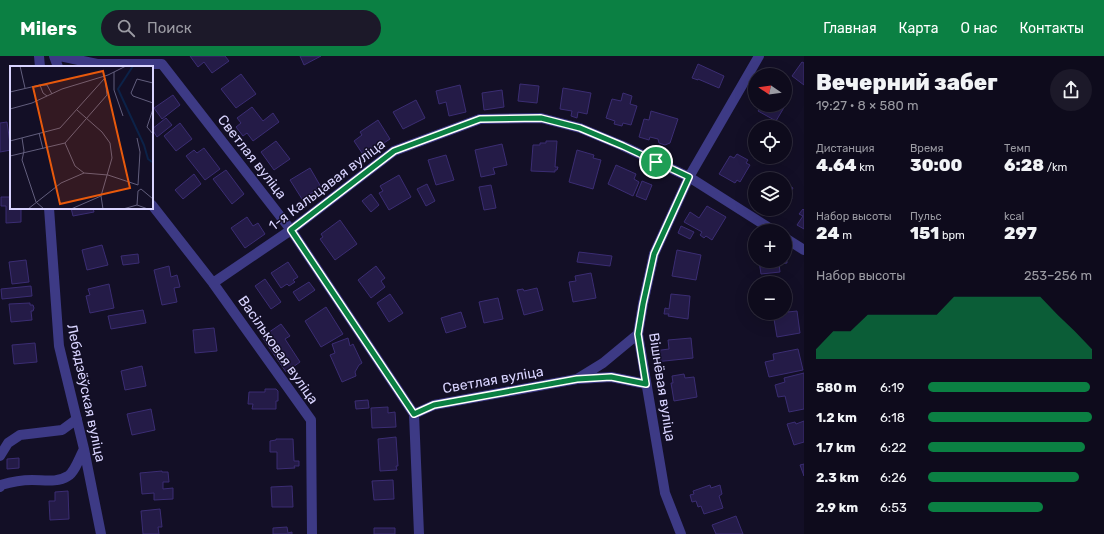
<!DOCTYPE html>
<html lang="ru">
<meta charset="utf-8">
<style>
:root{--surface:#0e0b1c;--page:#1c1929;--text:#f1f3f6;--muted:#9b9ba3;--line:#2e2b3b;--accent:#0b8043}
body{margin:0;font-family:Rubik,sans-serif;background:var(--page);color:var(--text);height:100vh;display:flex;flex-direction:column;font-size:15px;white-space:nowrap}
*{box-sizing:border-box;margin:0}
p{font-size:13px;color:var(--muted)}
.icon{flex:none;width:22px;height:22px;fill:none;stroke:currentColor;stroke-width:2;stroke-linecap:round;stroke-linejoin:round}
.map{position:relative;flex:1;overflow:hidden}
.details{display:flex;flex-direction:column;background:var(--surface);width:300px}
.details>*{flex:none}
.needle{width:26px;rotate:283deg}
.buttons{position:absolute;left:748px;top:12px;display:grid;gap:8px}
.buttons a{display:grid;place-items:center;width:44px;height:44px;border-radius:50%;background:var(--surface);box-shadow:0 4px 16px #0002,0 0 0 1px var(--line);font-size:20px}
.pin{position:absolute;display:grid;place-items:center;width:34px;height:34px;color:#fff;margin:-17px;border:2px solid #fff;border-radius:50%;box-shadow:0 1px 4px #0007}
.round{display:grid;place-items:center;flex:none;width:42px;height:42px;border-radius:21px;background:var(--page)}
.head{display:flex;align-items:center;justify-content:space-between;height:68px;padding:0 12px}
h1{font-size:22px;font-weight:800;line-height:30px}
.stats{display:grid;grid-template-columns:repeat(3,1fr);gap:6px;height:68px;padding:4px 12px}
.stats div{display:grid;align-content:center}
.stats b{font-size:17px;font-weight:800}
.stats small{font-size:11px;font-weight:400}
.stats p{font-size:11px}
.chart{height:112px;padding:8px 12px}
.chart p{display:flex;justify-content:space-between}
.chart svg{width:100%;height:72px;margin-top:4px;fill:var(--accent);opacity:.7}
ul{padding:0 12px;list-style:none;font-size:13px}
li{display:grid;grid-template-columns:64px 48px 1fr;align-items:center;height:30px}
li i{height:10px;border-radius:5px;background:var(--accent)}
header{display:flex;align-items:center;gap:24px;box-sizing:border-box;height:56px;padding:0 20px;background:var(--accent);color:#fff}
header strong{font-size:19px}
nav{display:flex;gap:22px;margin-inline-start:auto;font-size:14px}
.search{width:280px;height:36px;background:var(--page);display:flex;align-items:center;gap:10px;box-sizing:border-box;padding:0 14px;border-radius:22px;color:var(--muted);font-size:15px}
main{display:flex;flex:1;min-height:0}
.map>svg:first-child{display:block}
</style>
<header>
<strong>Milers</strong>
<div class="search"><svg class="icon" aria-label="search" viewBox="0 0 24 24"><circle cx="10" cy="10" r="6"/><path d="M15 15l6 6"/></svg>Поиск</div>
<nav><a>Главная</a><a>Карта</a><a>О нас</a><a>Контакты</a></nav>
</header>
<main>
<div class="map">
<svg width="804" height="478" viewBox="0 0 804 478">
<rect width="100%" height="100%" fill="#130f26"/>
<path fill="#241b47" stroke="#3b2d73" d="M190 0H225L229 5 212 17 204 6 198 11Z
M300 0H321L304 9Z
M802 6 804 7V29L792 20Z
M698 8 724 20 719 32 698 23V24L692 22Z
M241 18 256 38 236 52 221 33Z
M520 28 539 30 537 47 518 45Z
M460 29 466 56 449 60 446 46 439 48 436 35Z
M563 32 591 37 587 58 578 56 577 62 571 60 572 55 560 53Z
M502 34 504 51 484 54 482 37Z
M623 37 632 40 630 48 637 50 631 69 623 67 622 70 614 68 615 65 606 62 612 43 621 45Z
M173 39 180 49 162 63 154 52Z
M785 41 789 43 776 65 758 55 762 49H785Z
M416 44 425 62 403 73 393 56Z
M252 51 263 65 273 57 279 66 253 85 247 77 243 80 236 71 241 67 237 62Z
M651 55 678 63 670 87 665 89 659 87 658 83 650 81 649 84 639 81 644 63 649 64Z
M166 62 172 69 157 81 152 73Z
M378 64 390 83 364 100 354 85 362 79 360 76Z
M7 66 11 94 0 96V67Z
M180 67 192 83 176 95 164 80Z
M276 85 290 103 274 114 261 96Z
M546 85H557L555 111H558L557 114H555V116L531 115 533 89H540V87H546Z
M502 88 507 109 493 112 495 118 481 121 475 94Z
M204 92 220 113 205 124 186 100 194 94 197 97Z
M577 94 594 99 593 102 601 104 593 133 569 126Z
M737 98 748 104 746 107 750 109 740 126 737 124 735 127 719 118 730 100 734 102Z
M446 99 454 124 436 129 428 104Z
M616 109 636 118 634 123 639 126 633 140 608 128Z
M310 112 321 131 302 143 290 124Z
M226 114 244 138 232 148 213 123Z
M769 117 779 123H766Z
M194 118 201 128 183 143 175 134Z
M399 119 411 141 389 154 379 137 383 135 380 130Z
M642 125 652 129 646 144 636 140Z
M785 127 793 132 788 140 792 142 788 149 785 147Z
M427 128 435 145 426 150 417 133Z
M491 129 496 152 484 154 479 131Z
M371 138 379 149 371 156 362 145Z
M1 141H11V152H21V166L6 167V150H1Z
M707 150 726 161 712 184 706 180 704 182 700 179 702 176 684 166 690 156 699 162Z
M71 152H93L94 156 73 160Z
M803 153 804 154V173L797 169 803 160 799 158Z
M247 161 253 170 258 167 265 178 245 192 231 172Z
M340 164 357 188 335 204 320 183 323 181 321 178Z
M681 170 694 176 690 183 678 177Z
M102 189 108 209 87 214 82 194Z
M785 192H786L787 207 779 208 780 216 761 218 759 205H785Z
M677 194 701 199 696 224 672 220Z
M579 196 612 200 610 210 577 206Z
M138 198 139 207 123 209 121 200Z
M26 204 29 226 12 228 9 206Z
M288 206 298 221 293 224 295 226 289 230 287 228 281 232 271 217Z
M169 210 171 221 177 219 180 231 174 232 177 246 162 249 154 214Z
M376 210 385 222 381 225 385 231 371 242 358 224Z
M591 217 596 242 573 246 569 226 576 225 575 220Z
M265 223 281 246 271 253 255 230Z
M309 226 315 234 299 245 293 236Z
M109 228 114 252 90 257 86 240 90 239 88 233Z
M31 230 32 240 2 243 1 233Z
M537 232 543 254 524 259 517 234 523 233 524 235Z
M390 238 403 257 389 266 377 247Z
M671 238 690 240 688 263 668 260 669 258H664L665 252 669 253Z
M498 242 503 263 484 267 479 246Z
M30 247V249H33L34 252 33 255H31L32 264 11 266 9 248Z
M326 251 343 278 321 291 305 265Z
M143 254 146 267 111 273 108 260Z
M787 254 788 256 797 255 800 277 777 281 773 257H785V255Z
M461 256 466 271 446 277 441 262Z
M281 268 290 280 285 283 300 306 286 316 262 281Z
M214 272 217 295 195 297 193 274Z
M348 282 350 290 353 288 362 307 359 309 355 316 356 320 342 326 330 299 335 297 332 288Z
M691 282 693 302 655 306 654 295 669 293 668 284Z
M35 287 37 306 14 308 12 289Z
M798 293 803 314 769 321 765 306 774 304 773 298Z
M142 310 146 330 125 334 121 315Z
M804 317V353L789 356 785 340 778 341 775 329 785 326 784 322Z
M684 318 685 322 694 321 697 341 674 345 671 327H673L672 320Z
M265 333H276L278 335V345H276V353H252L253 348H248L249 336H265Z
M368 344 369 352 356 353 355 345Z
M388 351V357L395 356 396 371 372 372 371 352Z
M151 353 155 374 132 379 127 358Z
M804 365V386L794 389 787 368 795 366 796 368Z
M396 381 398 410H396L397 414 380 415 378 383Z
M276 383H293L294 405H299V410H294L295 412 277 413V396H270V385L276 384Z
M19 402V412L7 413V403Z
M804 408V420L800 409Z
M162 415V416H168L169 426H163V433L173 432V443L154 444V437L142 438 140 417Z
M393 424 394 443 374 444 372 425Z
M710 429 711 432 720 429 722 438 719 440 723 452 704 458 701 450 698 451 696 445 692 446 690 439 694 438 693 435Z
M292 430 293 451H272L271 431Z
M68 435 69 463 50 464 49 445H55V436Z
M160 453 162 471H158L159 478H143L141 455Z
M736 460 743 478H716L712 469Z
M287 471 288 477 292 476V478H273V472Z
M374 472H395V478H374Z"/>
<g fill="none" stroke-linecap="round" stroke-linejoin="round">
<path stroke="#3d3a85" stroke-width="10" d="M39 0 40 11
M54 0 58 11
M60 0 97 8H162L291 174 414 358 419 478
M152 149 213 227 311 364 312 478
M49 152 59 290 84 393 101 478
M785 182 804 194
M213 227 291 174 394 95 480 63 541 62 580 72 623 90 689 121 774 175
M579 323 611 321 646 328
M414 358 434 349 577 323 603 307 638 278
M0 400 8 387 20 379 62 374 77 363
M0 431 1 429C11 426 21 424 32 424 44 424 57 427 68 420 75 416 80 400 84 393
M681 478 665 437 638 278 643 248 654 198 689 121 759 0"/>
</g>
<g fill="none" stroke-linecap="round" stroke-linejoin="round">
<defs>
<path id="route" d="M541 62 580 72 623 90 689 121 654 198 643 248 638 278 646 328 611 321 577 323 434 349 414 358 291 174 394 95 480 63Z"/>
</defs>
<use href="#route" stroke="#fff" stroke-width="8"/>
<use href="#route" stroke="#0b8043" stroke-width="5"/>
</g>
<g text-anchor="middle" dominant-baseline="central" stroke-width="3" stroke-linejoin="round" paint-order="stroke">
<g font-size="14" fill="#d9d4ff" stroke="#130f26">
<text transform="translate(252 101) rotate(52)">Светлая вуліца</text>
<text transform="translate(327 129) rotate(-37)">1-я Кальцавая вуліца</text>
<text transform="translate(278 294) rotate(55)">Васільковая вуліца</text>
<text transform="translate(493 324) rotate(-10)">Светлая вуліца</text>
<text transform="translate(662 331) rotate(81)">Вішнёвая вуліца</text>
<text transform="translate(86 337) rotate(78)">Лебядзёўская вуліца</text>
</g>
</g>
<g transform="translate(10 10)">
<rect width="143" height="143" fill="#130f26"/>
<path fill="none" stroke="#0c2248" stroke-width="2" d="M123 0 108 23 134 79 138 93 142 96"/>
<path fill="none" stroke="#625e7d" stroke-width="1" d="M10 0 15 22M104 6V24L113 50M143 17 127 13 121 27 123 30 143 37M30 19H37L42 28M0 26 30 19 33 27 37 30M0 43 22 37 52 23 98 9 116 0M143 43 137 61 143 68M67 44 92 66 100 77 102 92 91 130 93 143M29 67 33 83M12 72 14 85 12 94 26 136 34 143M127 72 130 86 128 119M0 75 50 62 94 13M55 77 65 100 74 107M0 90 55 77 97 29 95 12M18 143 51 117 74 107 98 109 128 119M61 143 91 130M113 143 127 139M138 143 127 139 128 125 131 123 143 133"/>
<path fill="#e8590c" fill-opacity="0.15" stroke="#e8590c" stroke-width="2" d="M93 5 120 122 50 138 23 21Z"/>
<rect width="143" height="143" fill="none" stroke="#d9d4ff" stroke-width="2"/>
</g>
</svg>
<div class="buttons">
<a><svg class="needle" viewBox="-14 -14 28 28"><path d="M0-13l5 13h-10z" fill="#e53935"/><path d="M0 13l5-13h-10z" fill="#9b9ba3"/></svg></a>
<a><svg class="icon" aria-label="locate" viewBox="0 0 24 24"><circle cx="12" cy="12" r="6"/><path d="M12 2v4M12 18v4M2 12h4M18 12h4"/></svg></a>
<a><svg class="icon" aria-label="layers" viewBox="0 0 24 24"><path d="M12 4l9 5-9 5-9-5zM3 14l9 5 9-5"/></svg></a>
<a>+</a>
<a>−</a>
</div>
<div class="pin" style="left:656px;top:106px;background:#1e9e55"><svg class="icon" aria-label="arrive" viewBox="0 0 24 24"><path d="M6 21V4h12l-3 4 3 4H6"/></svg></div>
</div>
<section class="details">
<div class="head"><div><h1>Вечерний забег</h1><p>19:27 · 8 × 580 m</p></div><a class="round"><svg class="icon" aria-label="share" viewBox="0 0 24 24"><path d="M12 15V3M7 8l5-5 5 5M5 13v7h14v-7"/></svg></a></div>
<div class="stats">
<div><p>Дистанция</p><b>4.64<small> km</small></b></div>
<div><p>Время</p><b>30:00</b></div>
<div><p>Темп</p><b>6:28<small> /km</small></b></div>
</div>
<div class="stats">
<div><p>Набор высоты</p><b>24<small> m</small></b></div>
<div><p>Пульс</p><b>151<small> bpm</small></b></div>
<div><p>kcal</p><b>297</b></div>
</div>
<div class="chart"><p><span>Набор высоты</span>253–256 m</p>
<svg viewBox="0 0 160 44" preserveAspectRatio="none"><path d="M0 44V38L10 27L20 27L30 17L40 17L50 17L60 17L70 17L80 6L90 6L100 6L110 6L120 6L130 6L140 17L150 27L160 38V44z"/></svg>
</div>
<ul>
<li><b>580 m</b>6:19<i style="width:99%"></i></li>
<li><b>1.2 km</b>6:18<i style="width:100%"></i></li>
<li><b>1.7 km</b>6:22<i style="width:96%"></i></li>
<li><b>2.3 km</b>6:26<i style="width:92%"></i></li>
<li><b>2.9 km</b>6:53<i style="width:70%"></i></li>
</ul>
</section>
</main>
